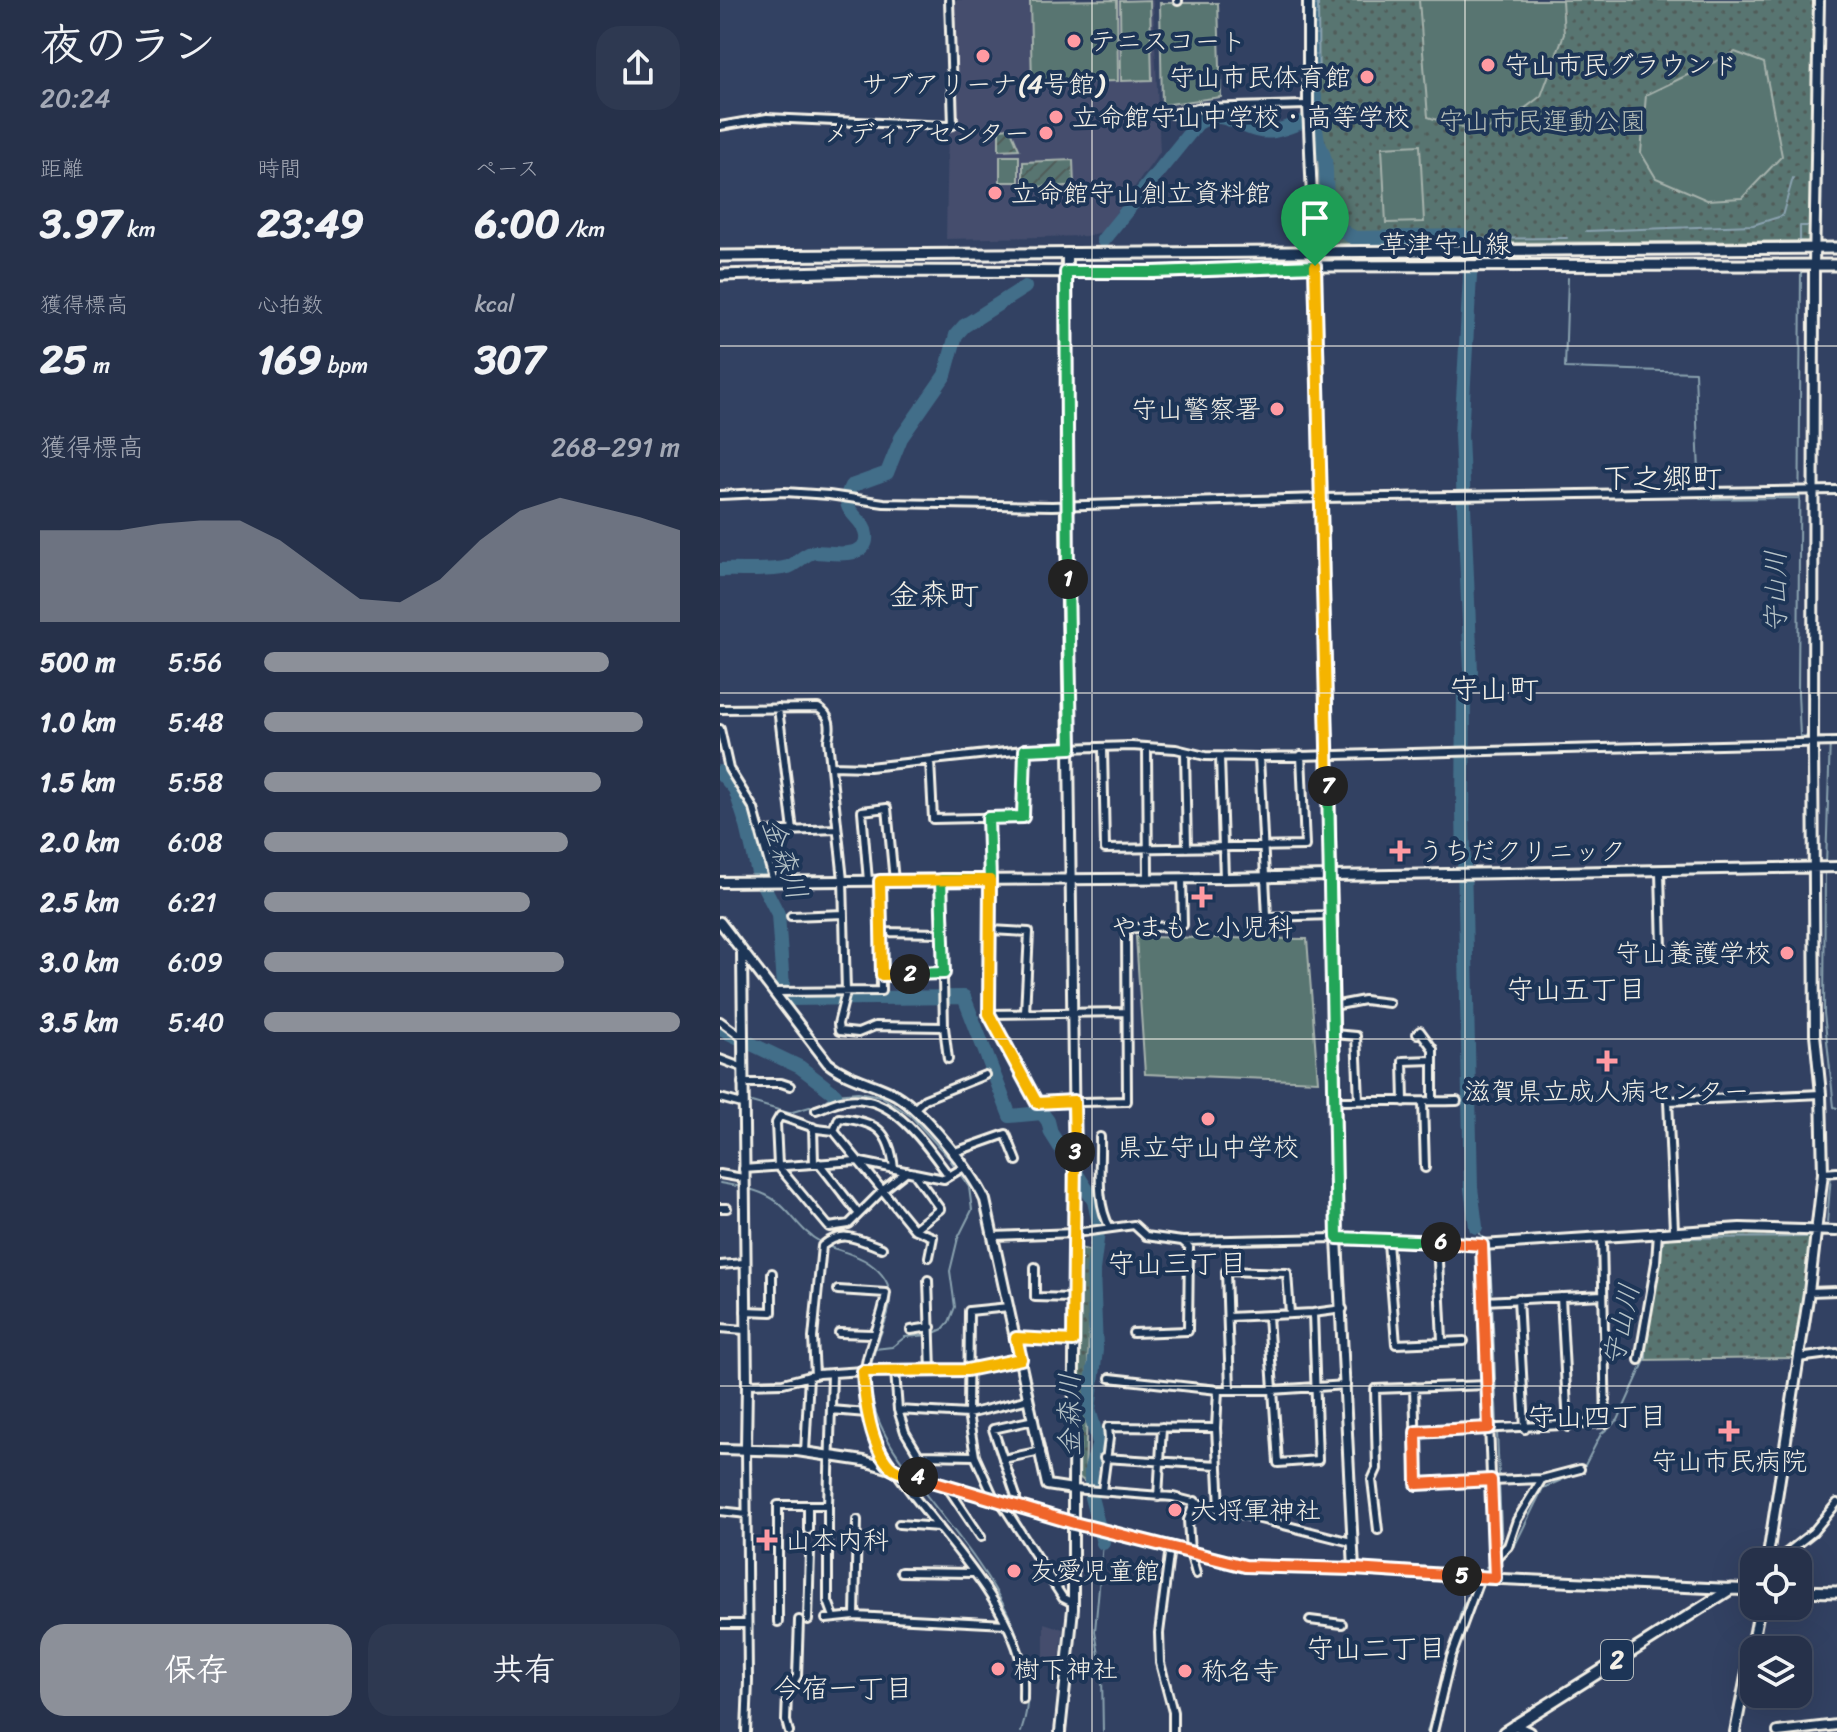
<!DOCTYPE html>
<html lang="ja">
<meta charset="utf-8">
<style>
:root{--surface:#26314a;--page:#2e3951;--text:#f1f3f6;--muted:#a4a9b5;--line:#424c62;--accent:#8c9099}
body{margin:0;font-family:Sriracha,"Klee One",sans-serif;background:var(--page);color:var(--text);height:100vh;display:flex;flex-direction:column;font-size:30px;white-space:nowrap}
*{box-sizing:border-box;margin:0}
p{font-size:26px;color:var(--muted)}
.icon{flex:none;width:44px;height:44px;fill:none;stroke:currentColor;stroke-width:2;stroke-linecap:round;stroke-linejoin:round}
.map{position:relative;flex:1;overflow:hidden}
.side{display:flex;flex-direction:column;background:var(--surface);width:720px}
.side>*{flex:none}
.controls{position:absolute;left:1020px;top:1548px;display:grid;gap:16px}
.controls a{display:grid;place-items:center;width:72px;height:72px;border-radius:16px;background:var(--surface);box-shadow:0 8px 32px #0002,0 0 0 2px var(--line);font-size:40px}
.pin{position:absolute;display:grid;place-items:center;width:68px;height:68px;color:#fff;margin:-82px -34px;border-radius:50% 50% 50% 0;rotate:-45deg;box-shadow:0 0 8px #0007}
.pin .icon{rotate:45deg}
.km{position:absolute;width:40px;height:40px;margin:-20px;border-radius:50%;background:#222;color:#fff;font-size:22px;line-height:40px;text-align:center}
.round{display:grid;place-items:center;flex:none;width:84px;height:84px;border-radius:24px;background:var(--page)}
.headline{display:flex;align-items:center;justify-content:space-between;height:136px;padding:0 40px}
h1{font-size:44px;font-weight:700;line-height:60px}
.figures{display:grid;grid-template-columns:repeat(3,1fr);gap:12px;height:136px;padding:8px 40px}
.figures div{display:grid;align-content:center}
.figures b{font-size:40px;font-weight:700}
.figures small{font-size:22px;font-weight:400}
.figures p{font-size:22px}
.chart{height:224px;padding:16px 40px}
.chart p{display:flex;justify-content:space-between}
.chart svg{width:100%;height:144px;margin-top:8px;fill:var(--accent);opacity:.7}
.cta{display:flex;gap:16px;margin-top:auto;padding:16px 40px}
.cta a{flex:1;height:92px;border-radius:24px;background:var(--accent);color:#fff;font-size:32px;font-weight:700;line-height:92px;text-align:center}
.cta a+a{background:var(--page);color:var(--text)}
ul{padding:0 40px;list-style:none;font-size:26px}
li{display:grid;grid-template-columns:128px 96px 1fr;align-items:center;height:60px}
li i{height:20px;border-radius:10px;background:var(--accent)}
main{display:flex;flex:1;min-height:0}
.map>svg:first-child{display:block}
</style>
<main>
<section class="side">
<div class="headline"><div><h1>夜のラン</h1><p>20:24</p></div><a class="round"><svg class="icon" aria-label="share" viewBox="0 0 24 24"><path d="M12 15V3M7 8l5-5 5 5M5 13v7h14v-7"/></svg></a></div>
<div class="figures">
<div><p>距離</p><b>3.97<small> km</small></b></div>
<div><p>時間</p><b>23:49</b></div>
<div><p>ペース</p><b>6:00<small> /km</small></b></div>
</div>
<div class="figures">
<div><p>獲得標高</p><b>25<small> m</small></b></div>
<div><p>心拍数</p><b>169<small> bpm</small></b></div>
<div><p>kcal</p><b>307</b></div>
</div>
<div class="chart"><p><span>獲得標高</span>268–291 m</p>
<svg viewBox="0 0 160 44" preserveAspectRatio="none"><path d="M0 44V16L10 16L20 16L30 14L40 13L50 13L60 19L70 28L80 37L90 38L100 31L110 19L120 10L130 6L140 9L150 12L160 16V44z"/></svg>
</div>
<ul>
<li><b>500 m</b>5:56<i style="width:83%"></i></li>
<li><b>1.0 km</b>5:48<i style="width:91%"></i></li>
<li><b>1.5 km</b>5:58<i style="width:81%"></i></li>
<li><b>2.0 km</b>6:08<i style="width:73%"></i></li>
<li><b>2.5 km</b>6:21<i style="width:64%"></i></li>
<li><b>3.0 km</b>6:09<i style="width:72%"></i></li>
<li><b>3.5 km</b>5:40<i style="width:100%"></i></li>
</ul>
<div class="cta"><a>保存</a><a>共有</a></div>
</section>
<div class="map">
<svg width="1117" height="1732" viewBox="0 0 1117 1732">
<defs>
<pattern id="grass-dots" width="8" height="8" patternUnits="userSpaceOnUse" patternTransform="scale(2)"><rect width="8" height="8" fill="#587471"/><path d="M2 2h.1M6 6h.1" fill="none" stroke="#505c59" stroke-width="1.8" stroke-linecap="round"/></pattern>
<pattern id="garden-furrows" width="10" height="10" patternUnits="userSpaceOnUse" patternTransform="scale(2)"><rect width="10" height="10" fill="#587471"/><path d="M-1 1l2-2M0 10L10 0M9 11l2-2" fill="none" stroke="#505c59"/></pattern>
<pattern id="water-rules" width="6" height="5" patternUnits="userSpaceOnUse" patternTransform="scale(2)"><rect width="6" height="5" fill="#436e89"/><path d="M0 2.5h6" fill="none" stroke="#5f839a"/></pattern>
</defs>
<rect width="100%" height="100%" fill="#324162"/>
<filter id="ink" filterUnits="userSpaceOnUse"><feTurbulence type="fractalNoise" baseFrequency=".0125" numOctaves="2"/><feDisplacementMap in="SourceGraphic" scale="16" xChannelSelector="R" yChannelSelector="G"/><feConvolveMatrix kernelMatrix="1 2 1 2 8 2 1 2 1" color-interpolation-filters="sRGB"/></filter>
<g filter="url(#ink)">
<path fill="#444d6d" d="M231 0H433L440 152 382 232 367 236 226 239 228 126H234Z
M324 1623 343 1629 339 1666 324 1665Z"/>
<path fill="url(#grass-dots)" stroke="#a6b2ac" stroke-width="2" d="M592 0H1094L1091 241 602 244Z
M938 1232H1096L1078 1358 919 1360Z
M360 1248 371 1251 365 1482 358 1476Z"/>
<path fill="url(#garden-furrows)" stroke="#a6b2ac" stroke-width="2" d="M290 128 299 149 279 150V129Z
M353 160 354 186 303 187V162Z"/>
<path fill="#587471" stroke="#a6b2ac" stroke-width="2" d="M397 0 398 81 312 83 310 1Z
M430 0 432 80 401 81 400 1Z
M699 0H842L844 34 821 96 786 123 755 132 708 117Z
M440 3H498L501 97 442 105Z
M1015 52 1044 63 1062 156 1022 198 987 200 936 178 921 153 926 95Z
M700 145 704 222 666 223 662 147Z
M280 156H299V182H280Z
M416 937 587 939 598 1081 425 1074Z"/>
<path fill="url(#water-rules)" stroke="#8aa2af" stroke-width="2" d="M591 0H598L599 113 592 115Z"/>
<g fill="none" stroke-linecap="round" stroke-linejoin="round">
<path stroke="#8aa2af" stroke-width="2" d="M1096 225H1101L1104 0
M866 231 1033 225 1062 216 1073 178
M749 239 847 238
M1080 245V226H1090
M1081 268 1078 693 1080 736 1089 737
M848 278 845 368 975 372 980 499 1080 498
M1096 737 1110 738 1106 866
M1105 872 1104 1013 1114 1107 1117 1108
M0 1093 22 1099
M28 1101 69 1113 100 1104 115 1094 138 1092 161 1096 191 1116 228 1157 249 1187 252 1210 238 1238 230 1271 235 1307 229 1322 223 1329 209 1335 185 1337 172 1347 155 1349
M0 1183 22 1187
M29 1189C72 1200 69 1225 102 1243
M1107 1222 1111 1175
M756 1227 765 1242
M107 1246C121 1251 138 1255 149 1263 193 1294 156 1327 151 1367
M769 1248 772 1297
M772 1303 777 1425
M151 1374C147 1409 168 1443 188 1470
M777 1431 779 1477
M194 1479C246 1549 333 1638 301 1732
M779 1483 782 1549
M383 1543 375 1631 382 1673 383 1732
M780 1559 795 1545 823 1488 862 1471 881 1434 898 1420 926 1358V1341L944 1238 1087 1237
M766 1567 769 1566
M707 1732 742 1608 753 1587"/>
<path stroke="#436e89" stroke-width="14" d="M595 96C595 109 594 123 597 135 598 144 603 151 605 160 610 192 596 221 635 238L743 236 749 239 751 258 741 435 751 672 744 691 743 812 751 1188 756 1227
M383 240 477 124C505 103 523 136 554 131 567 129 582 121 595 117
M0 570C21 569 48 572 68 567 78 564 84 553 95 552 108 552 149 561 146 535 144 515 117 514 131 486L167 473 181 438 225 375 236 335 244 326 305 287
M0 772 15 789 27 826 39 877 58 914 63 987 66 999 244 997 290 1116 322 1113 328 1121 331 1133 374 1201 379 1224 373 1270 376 1350 369 1410 379 1443 371 1468V1497L383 1543
M0 1029 80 1067 115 1094"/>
<defs>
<path id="street" d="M458 1V0
M452 114 477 108 588 105
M0 126 47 118 228 126 233 125 229 0
M0 495 65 492 109 495 164 503 332 506 601 498 1117 490
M58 708 73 831
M0 709 98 708C111 715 111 727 108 740L123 880 126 992 118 1024 119 1031 138 1033 155 1026 224 1027
M0 729 9 769 34 809 54 882
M427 747 428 878
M383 748 385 849 585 846 581 755
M465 753 467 848
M500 757 504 878
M539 757 547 917 612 915
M210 761 213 819 303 817 305 750
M111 766 149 767 313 749 411 746 456 749 485 756 539 757 1117 742
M268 818 271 901 269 1014 317 1103 407 1101 406 929 463 925 462 878
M40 832 117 829
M940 872 942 949
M221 880 224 1027 228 1059
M148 881 142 811 167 808 174 881
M71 916 124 914
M271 930 309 932 305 1013
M161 932 223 933
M162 975 224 973
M53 992 161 991 160 881
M613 1006 644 1000 669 1003
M269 1014 405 1012
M0 1021 22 1037
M614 1034 636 1036 639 1100
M697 1034 700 1031 713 1049V1101
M0 1059 21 1067
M22 1083H61L70 1086
M0 1098 22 1104
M615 1101C656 1100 696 1102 737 1101
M684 1102 683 1061 713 1060
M703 1102 705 1168
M194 1109 205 1099 265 1075
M96 1110C105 1107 116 1101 126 1100 173 1093 205 1144 229 1176
M93 1127 94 1163
M114 1131 119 1118C156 1121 170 1130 174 1169
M380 1137C381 1167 375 1201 390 1228
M232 1153 286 1134 297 1161
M99 1163 138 1213
M23 1169 136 1161 224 1179 244 1167
M187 1171 163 1190 129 1224 109 1227 58 1166 56 1123 60 1116 97 1129 114 1131 194 1229 213 1237 209 1257
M1103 1173 1117 1172
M0 1174 23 1178
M0 1208H7
M194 1229 220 1209 194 1173
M954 1230 948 1101 1101 1094
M274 1236 355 1233 414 1225 426 1236 462 1241 617 1238
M668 1242 676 1344 744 1341
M717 1242 722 1340
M762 1245 775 1578
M0 1265 24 1263
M315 1267V1297L354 1298
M208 1280 211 1371
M118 1290 166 1293C160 1334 140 1351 145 1398 148 1436 171 1466 193 1495 229 1541 289 1606 301 1663 304 1675 303 1687 303 1699
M1089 1292 1117 1291
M841 1297 848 1427
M798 1298 805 1429
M764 1301 883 1295
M25 1311 52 1312V1273
M548 1316 558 1463 598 1460 593 1313
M508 1317 593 1313 623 1309
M0 1328 25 1330
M191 1330 211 1327
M119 1333 152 1334
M413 1333 468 1331 469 1247 462 1241
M296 1338 353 1341
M1078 1358 1117 1353
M919 1360 936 1262 938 1232
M175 1371 178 1410 185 1432 215 1482
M112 1374 108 1505V1601L114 1617
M95 1375 93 1338 102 1246C124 1228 138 1240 162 1248
M390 1378 498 1390H552L626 1385
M27 1384 63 1383 98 1374 143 1371 247 1370 301 1359
M694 1387 697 1484 822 1479 860 1469
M498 1390 496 1428 500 1508
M510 1390 506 1271 567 1273 570 1314
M111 1410 147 1413
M178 1410 248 1414 309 1399
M696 1432 886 1423 882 1238
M26 1448 28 1681 26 1732
M85 1452 89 1376
M200 1455 255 1456
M384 1458 498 1465
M283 1459 321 1451
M226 1485 261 1537
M353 1489 453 1497 631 1542
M382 1491 389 1438 388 1427 496 1428
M438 1497 442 1427
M275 1500 255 1456 248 1414 249 1311 289 1307
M475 1501 468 1520 470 1552 476 1574
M281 1502 343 1598 353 1603
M296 1506V1496L273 1429 314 1420
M0 1511 27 1514
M179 1524 219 1527
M88 1530V1505
M658 1530 652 1480 657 1469 655 1389 768 1385
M450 1547 439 1633 440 1663 453 1712V1732
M774 1559 788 1546 797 1520 822 1479
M1055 1562 1093 1532 1117 1503
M181 1572 253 1573
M135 1616 137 1520
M106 1619 135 1616 286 1624
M88 1620 90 1551
M590 1620 622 1624
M58 1622V1505H108
M0 1624H27
M69 1732 66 1721 67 1693 77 1676 79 1620
M713 1732 731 1657 760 1578"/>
<path id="secondary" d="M588 0V105L595 266 612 915 617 1238 634 1569
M347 253 346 505 355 1233 353 1489
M0 882 504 878 1117 867
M0 922 108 1063C128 1079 154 1083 176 1095 203 1111 252 1171 265 1200L327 1485 353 1489V1609L340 1732
M22 953 27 1384 26 1448
M617 1238 762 1245 1020 1228 1117 1231
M0 1449 77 1451 144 1461 354 1523 525 1566 634 1569 760 1578 1011 1589
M1047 1562 1089 1292 1103 1173 1101 1094 1095 1034 1093 744 1094 265 1099 0
M794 1725 809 1732
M1015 1732 1040 1606
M1058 1732 1117 1725"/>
<path id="primary" d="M0 256 1117 248
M0 275 143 271 434 272 595 266 1117 265
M1078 1591 1117 1592
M784 1732 1011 1589 1034 1590"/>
</defs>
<use href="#street" stroke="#f4f1e8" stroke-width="12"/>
<use href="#secondary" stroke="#f4f1e8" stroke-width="14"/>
<use href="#primary" stroke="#f4f1e8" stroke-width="15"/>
<use href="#street" stroke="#1d3557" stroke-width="6"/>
<use href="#secondary" stroke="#1d3557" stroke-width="8"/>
<use href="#primary" stroke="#1d3557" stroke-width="9"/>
</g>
</g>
<g fill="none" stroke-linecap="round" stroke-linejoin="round" filter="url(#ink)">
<defs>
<path id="split-1" d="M348 579 346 272H434L595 266"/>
<path id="split-2" d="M190 974 224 973 221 880H270L268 818 303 817 305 750 351 748 348 579"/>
<path id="split-3" d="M190 974 162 975 160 881 270 880 269 1014 317 1103 354 1101 355 1152"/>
<path id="split-4" d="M198 1477C191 1475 179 1473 173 1469 151 1452 144 1397 143 1371L247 1370 301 1359 296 1338 353 1341 355 1152"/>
<path id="split-5" d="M198 1477 354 1523 525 1566 634 1569 742 1576"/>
<path id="split-6" d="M721 1242 762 1245 769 1428 696 1432 697 1484 771 1480 775 1578 742 1576"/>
<path id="split-7" d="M608 786 617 1238 721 1242"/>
<path id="split-8" d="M595 266 608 786"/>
</defs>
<use href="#split-1" stroke="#fff" stroke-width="16"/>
<use href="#split-2" stroke="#fff" stroke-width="16"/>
<use href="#split-3" stroke="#fff" stroke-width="16"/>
<use href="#split-4" stroke="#fff" stroke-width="16"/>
<use href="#split-5" stroke="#fff" stroke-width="16"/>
<use href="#split-6" stroke="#fff" stroke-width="16"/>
<use href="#split-7" stroke="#fff" stroke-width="16"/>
<use href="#split-8" stroke="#fff" stroke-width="16"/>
<use href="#split-1" stroke="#22a559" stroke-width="10"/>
<use href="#split-2" stroke="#22a559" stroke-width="10"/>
<use href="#split-3" stroke="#f5b400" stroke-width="10"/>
<use href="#split-4" stroke="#f5b400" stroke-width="10"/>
<use href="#split-5" stroke="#f0652b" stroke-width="10"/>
<use href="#split-6" stroke="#f0652b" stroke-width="10"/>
<use href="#split-7" stroke="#22a559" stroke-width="10"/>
<use href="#split-8" stroke="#f5b400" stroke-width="10"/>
</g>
<path fill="none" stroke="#f4f1e8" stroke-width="2" stroke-opacity="0.55" d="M372 0V1732M745 0V1732M0 346H1117M0 693H1117M0 1039H1117M0 1386H1117"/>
<g fill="#ff9aa2" stroke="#1d3557" stroke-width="3">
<circle cx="354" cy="41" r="8"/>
<circle cx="263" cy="56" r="8"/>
<circle cx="768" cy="65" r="8"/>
<circle cx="647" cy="77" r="8"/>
<circle cx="336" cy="117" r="8"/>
<circle cx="326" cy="133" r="8"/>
<circle cx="275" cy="193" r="8"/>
<circle cx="557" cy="409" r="8"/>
<path d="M676 839h8v8h8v8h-8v8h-8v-8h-8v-8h8z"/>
<path d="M478 885h8v8h8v8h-8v8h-8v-8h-8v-8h8z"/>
<circle cx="1067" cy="953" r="8"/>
<path d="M883 1049h8v8h8v8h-8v8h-8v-8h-8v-8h8z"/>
<circle cx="488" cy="1119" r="8"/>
<path d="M1005 1419h8v8h8v8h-8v8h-8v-8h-8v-8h8z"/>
<circle cx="455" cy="1510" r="8"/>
<path d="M43 1528h8v8h8v8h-8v8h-8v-8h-8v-8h8z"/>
<circle cx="294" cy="1571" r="8"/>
<circle cx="278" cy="1669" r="8"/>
<circle cx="465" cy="1671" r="8"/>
</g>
<g text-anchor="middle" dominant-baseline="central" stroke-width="8" stroke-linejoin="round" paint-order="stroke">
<rect fill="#1d3557" stroke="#b4b9bc" stroke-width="2" x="881" y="1640" width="32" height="40" rx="6"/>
<g font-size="24" font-weight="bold" fill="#f4f1e8">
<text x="897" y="1660">2</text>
</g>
<g font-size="26" fill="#f4f1e8" stroke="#1d3557" text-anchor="start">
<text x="370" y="41">テニスコート</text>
<text x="784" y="65">守山市民グラウンド</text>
<text x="631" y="77" text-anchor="end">守山市民体育館</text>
<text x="263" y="84" text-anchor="middle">サブアリーナ(4号館)</text>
<text x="352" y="117">立命館守山中学校・高等学校</text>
<text x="310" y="133" text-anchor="end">メディアセンター</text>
<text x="291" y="193">立命館守山創立資料館</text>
<text x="541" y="409" text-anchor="end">守山警察署</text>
<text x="698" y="851">うちだクリニック</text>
<text x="482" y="927" text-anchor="middle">やまもと小児科</text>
<text x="1051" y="953" text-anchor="end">守山養護学校</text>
<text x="887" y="1091" text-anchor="middle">滋賀県立成人病センター</text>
<text x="488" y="1147" text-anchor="middle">県立守山中学校</text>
<text x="1009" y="1461" text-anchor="middle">守山市民病院</text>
<text x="471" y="1510">大将軍神社</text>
<text x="65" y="1540">山本内科</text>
<text x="310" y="1571">友愛児童館</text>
<text x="294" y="1669">樹下神社</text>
<text x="481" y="1671">称名寺</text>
</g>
<g font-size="26" fill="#b6bfb8" stroke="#1d3557">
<text x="822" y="121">守山市民運動公園</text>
</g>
<g font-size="26" fill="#f4f1e8" stroke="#1d3557">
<text x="726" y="244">草津守山線</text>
</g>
<g font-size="28" font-style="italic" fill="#b6c3c7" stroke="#1d3557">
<text transform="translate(1055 592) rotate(-90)">守山川</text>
<text transform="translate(65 859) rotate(71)">金森川</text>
<text transform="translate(901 1325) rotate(-78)">守山川</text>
<text transform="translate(349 1415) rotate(-90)">金森川</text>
</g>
<g font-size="28" fill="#f4f1e8" stroke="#1d3557">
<text x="856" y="989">守山五丁目</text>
<text x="457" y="1263">守山三丁目</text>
<text x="877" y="1416">守山四丁目</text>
<text x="656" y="1648">守山二丁目</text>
<text x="123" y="1688">今宿一丁目</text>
</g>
<g font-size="30" fill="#f4f1e8" stroke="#1d3557">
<text x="942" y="478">下之郷町</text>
<text x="214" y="595">金森町</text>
<text x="774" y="689">守山町</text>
</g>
</g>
</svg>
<div class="controls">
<a><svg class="icon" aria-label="locate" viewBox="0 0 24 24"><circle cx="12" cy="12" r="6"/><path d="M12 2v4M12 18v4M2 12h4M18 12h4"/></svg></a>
<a><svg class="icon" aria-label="layers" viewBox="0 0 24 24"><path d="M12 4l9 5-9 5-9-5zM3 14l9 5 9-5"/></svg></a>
</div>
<div class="pin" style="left:595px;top:266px;background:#1e9e55"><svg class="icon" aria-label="arrive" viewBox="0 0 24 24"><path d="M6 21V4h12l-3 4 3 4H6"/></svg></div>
<b class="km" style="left:348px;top:579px">1</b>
<b class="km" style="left:190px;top:974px">2</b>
<b class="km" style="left:355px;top:1152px">3</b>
<b class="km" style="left:198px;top:1477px">4</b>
<b class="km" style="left:742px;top:1576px">5</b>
<b class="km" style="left:721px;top:1242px">6</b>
<b class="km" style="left:608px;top:786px">7</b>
</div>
</main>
